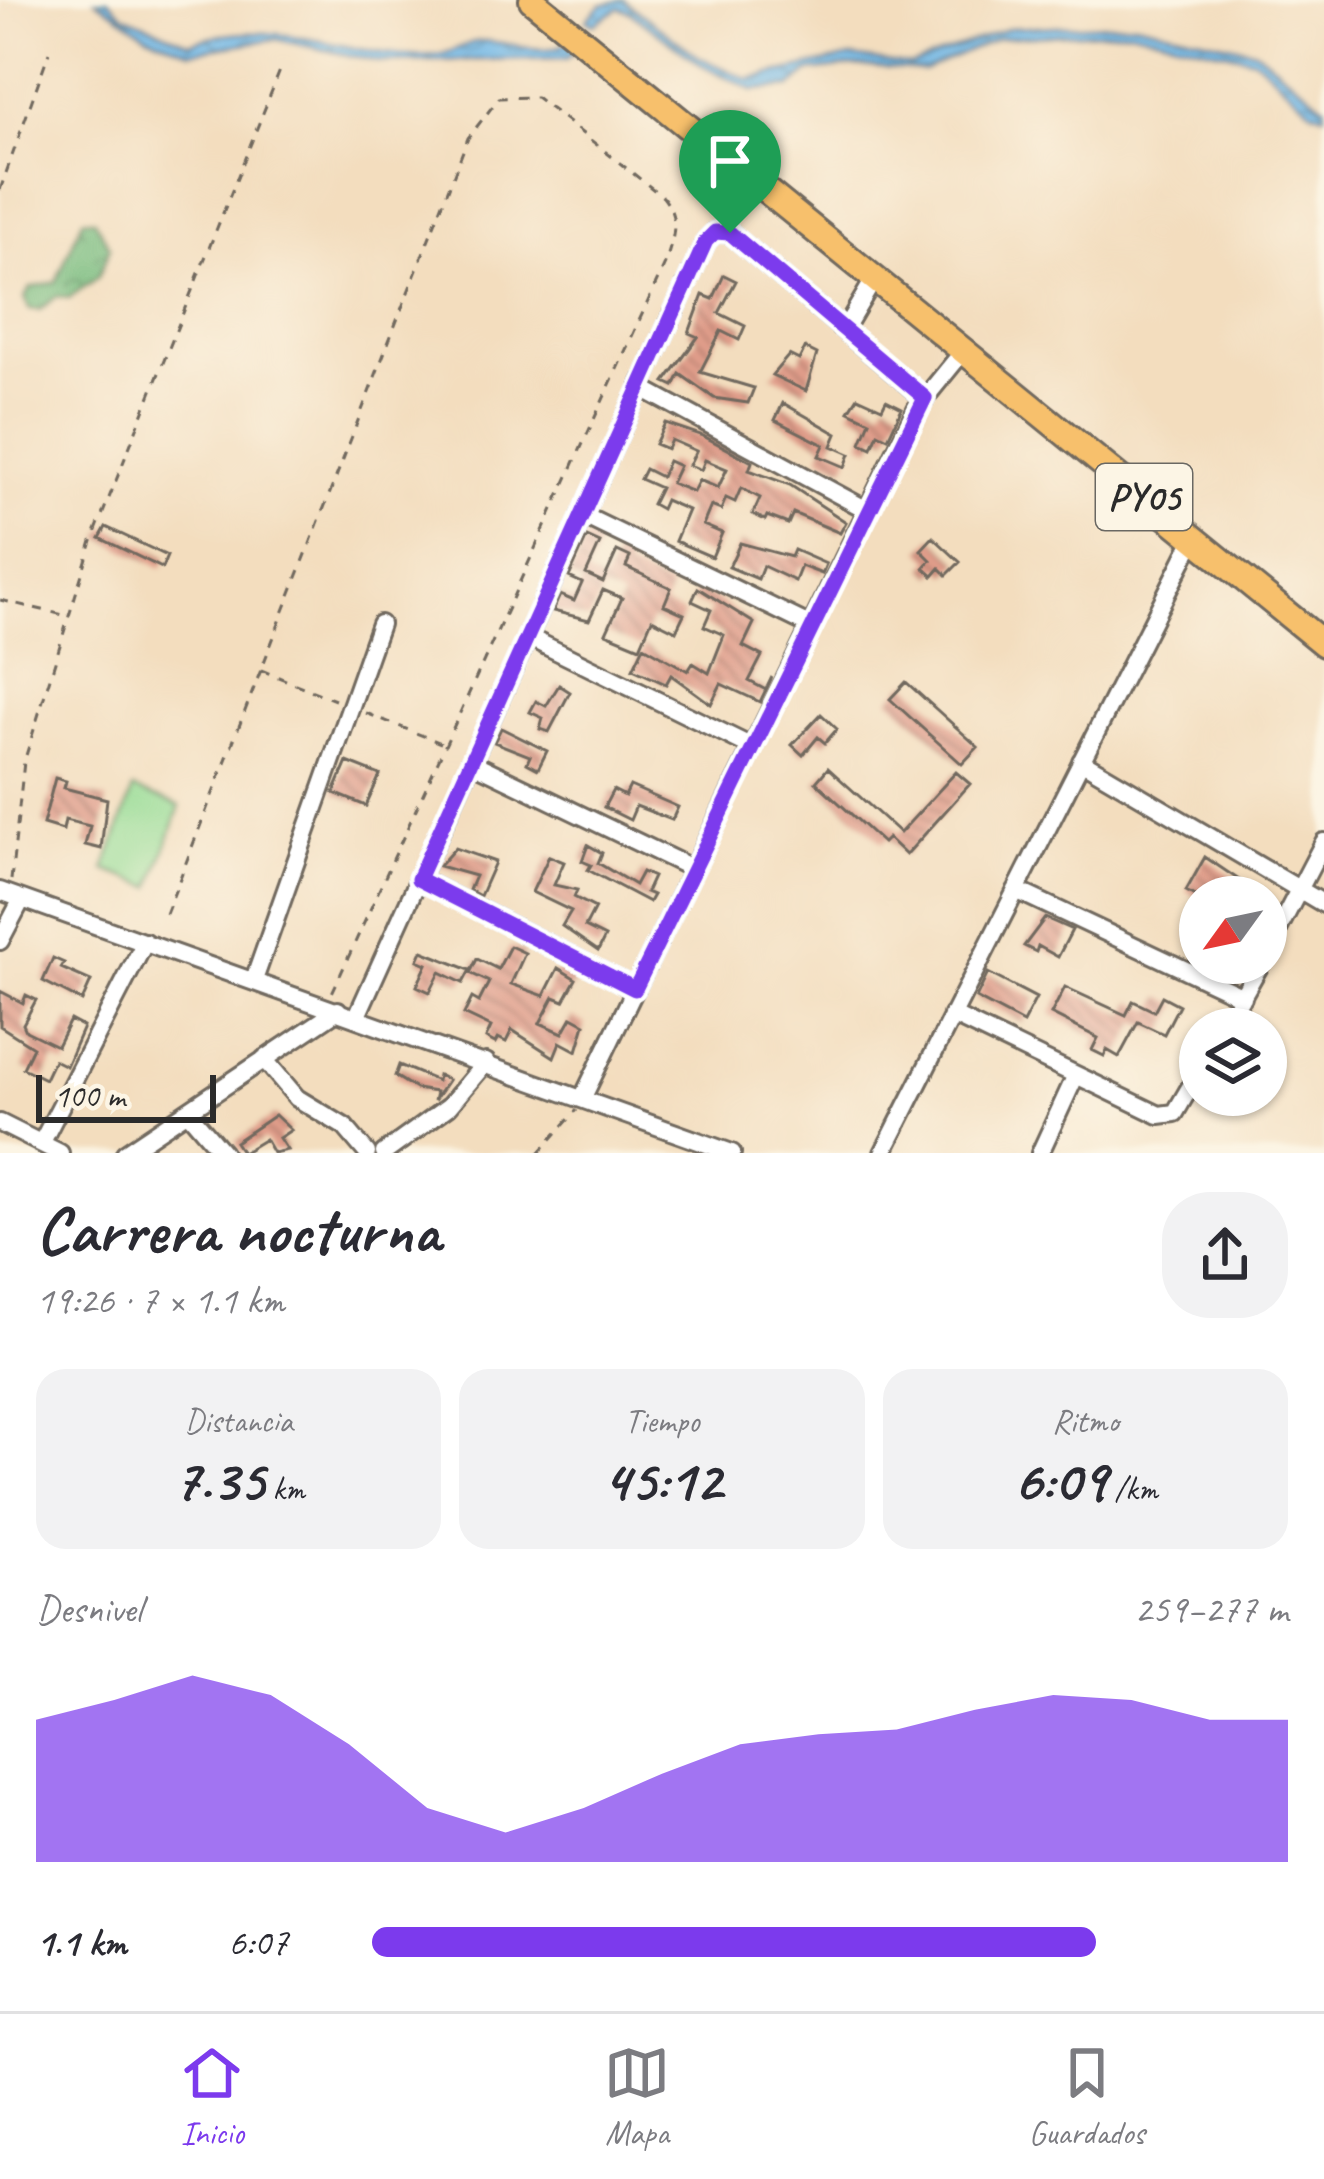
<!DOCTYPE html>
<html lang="es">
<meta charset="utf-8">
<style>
:root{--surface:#fff;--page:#f2f2f3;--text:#2b2b33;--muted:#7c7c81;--line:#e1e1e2;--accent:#7c3aed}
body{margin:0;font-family:Caveat,sans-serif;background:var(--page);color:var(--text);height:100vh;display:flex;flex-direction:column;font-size:45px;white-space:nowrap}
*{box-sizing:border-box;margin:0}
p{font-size:39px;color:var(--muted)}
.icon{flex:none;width:66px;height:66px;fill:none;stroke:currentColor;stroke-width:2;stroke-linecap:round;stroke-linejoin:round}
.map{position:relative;height:1153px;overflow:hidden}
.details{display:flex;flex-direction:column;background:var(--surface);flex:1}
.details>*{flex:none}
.needle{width:78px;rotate:237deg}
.controls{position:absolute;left:1179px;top:876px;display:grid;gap:24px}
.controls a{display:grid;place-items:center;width:108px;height:108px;border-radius:50%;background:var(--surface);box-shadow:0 3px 9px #0004;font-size:60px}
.scale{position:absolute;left:36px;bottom:30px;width:180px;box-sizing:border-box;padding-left:12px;border:6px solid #2b2b2b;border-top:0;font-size:33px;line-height:42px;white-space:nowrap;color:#2b2b2b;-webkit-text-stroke:9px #fcf5e5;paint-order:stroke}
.pin{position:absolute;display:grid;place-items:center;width:102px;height:102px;color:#fff;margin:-123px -51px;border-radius:50% 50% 50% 0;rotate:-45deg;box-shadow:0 0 12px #0007}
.pin .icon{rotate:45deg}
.round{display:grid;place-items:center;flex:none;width:126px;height:126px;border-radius:48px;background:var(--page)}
.summary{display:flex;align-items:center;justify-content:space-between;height:204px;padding:0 36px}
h1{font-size:66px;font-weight:700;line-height:90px}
.stats{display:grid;grid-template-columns:repeat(3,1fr);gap:18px;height:204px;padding:12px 36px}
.stats div{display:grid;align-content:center;border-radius:30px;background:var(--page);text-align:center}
.stats b{font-size:60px;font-weight:700}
.stats small{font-size:33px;font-weight:400}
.stats p{font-size:33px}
.chart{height:336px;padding:24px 36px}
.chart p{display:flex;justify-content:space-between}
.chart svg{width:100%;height:216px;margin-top:12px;fill:var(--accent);opacity:.7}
ul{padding:0 36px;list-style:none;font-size:39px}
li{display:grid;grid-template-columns:192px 144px 1fr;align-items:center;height:90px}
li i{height:30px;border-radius:15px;background:var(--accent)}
.dock{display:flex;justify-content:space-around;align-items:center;height:168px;border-top:3px solid var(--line);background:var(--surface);font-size:33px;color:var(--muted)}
.dock a{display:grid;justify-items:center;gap:6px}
.dock .current{color:var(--accent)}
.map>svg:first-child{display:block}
</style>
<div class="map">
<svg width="1324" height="1153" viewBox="0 0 1324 1153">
<defs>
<pattern id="forest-crowns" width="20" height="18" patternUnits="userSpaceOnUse" patternTransform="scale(3)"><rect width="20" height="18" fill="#78bb7e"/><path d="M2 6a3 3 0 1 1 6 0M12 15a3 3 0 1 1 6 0" fill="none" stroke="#639867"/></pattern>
<pattern id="water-waves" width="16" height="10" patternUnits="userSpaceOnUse" patternTransform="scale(3)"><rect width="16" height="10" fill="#6eb6e6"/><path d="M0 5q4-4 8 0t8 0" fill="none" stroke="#5b94bb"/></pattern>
<pattern id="building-back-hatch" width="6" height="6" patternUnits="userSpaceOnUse" patternTransform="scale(3)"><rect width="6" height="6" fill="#e09d8a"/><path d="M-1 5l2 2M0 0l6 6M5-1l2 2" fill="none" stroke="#b68071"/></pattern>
</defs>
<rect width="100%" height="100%" fill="#fcf5e5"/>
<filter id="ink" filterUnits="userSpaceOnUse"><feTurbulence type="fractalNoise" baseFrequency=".00833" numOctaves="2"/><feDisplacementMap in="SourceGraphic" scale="24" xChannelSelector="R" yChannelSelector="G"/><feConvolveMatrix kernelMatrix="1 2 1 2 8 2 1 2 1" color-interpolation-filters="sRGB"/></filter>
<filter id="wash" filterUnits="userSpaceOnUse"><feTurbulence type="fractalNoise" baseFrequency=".004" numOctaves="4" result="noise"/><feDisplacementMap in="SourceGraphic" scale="48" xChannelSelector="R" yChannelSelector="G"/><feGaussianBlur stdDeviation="2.7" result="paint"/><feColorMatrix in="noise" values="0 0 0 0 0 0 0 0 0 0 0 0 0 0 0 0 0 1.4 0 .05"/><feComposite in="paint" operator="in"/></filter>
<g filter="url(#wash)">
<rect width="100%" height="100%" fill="#f3ddbe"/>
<path fill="#96db94" stroke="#608360" stroke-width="3" d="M133 789 180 806 152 887 105 870Z"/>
<path fill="url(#forest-crowns)" stroke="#527354" stroke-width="3" d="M83 219H94L110 247 98 277 69 298 57 296 40 310 29 309 25 297 31 288 56 282Z"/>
<path fill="url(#water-waves)" stroke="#4c7088" stroke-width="3" d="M96 0H108L124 15 189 43C284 12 347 61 436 55 451 54 464 43 480 41 506 39 549 61 569 40L579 48 567 58 380 62 275 39 190 52 147 35Z
M623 0 699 57 748 79 852 57 911 66 1009 28 1136 23 1255 50 1324 105V114L1312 110 1255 59 1130 30 998 38 924 71 854 66 809 72 791 87 753 90 700 64 630 12 619 8 594 24 587 20 601 5Z"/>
<g id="blocks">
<path fill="url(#building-back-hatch)" d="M724 275 736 281 719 313 745 326 739 340 721 331 700 372 754 388 748 403 714 398 680 374 674 386 665 382 698 337 689 333 703 295 713 299Z
M805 348 817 354 806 391 772 375 789 355 799 360Z
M858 397 882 408 886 400 902 408 888 438 878 433 872 448 861 443 870 421 849 411Z
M783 403 837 434 832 446 850 454 845 467 819 456 824 445 775 420Z
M665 423 703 436 752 462 749 470 790 485 846 522 840 533 793 513 788 524 767 516 765 520 753 514 760 498 741 488 735 502 726 498 721 510 711 506 703 525 722 533 712 557 675 541 688 510 665 500 661 509 652 504 660 488 640 479 645 469 661 477 668 461 679 466 671 483 693 492 699 480 718 488 727 469 705 460 701 470 689 465 696 451 671 440 667 449 655 444Z
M106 527 167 556 162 568 100 538Z
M587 537 600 543 586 574 603 582 617 551 630 557 626 567 671 588 664 605 684 614 676 631 652 619 640 647 606 633 622 598 603 590 589 620 553 611 560 595 574 601 582 583 569 577Z
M933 537 960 562 947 575 940 568 933 576 924 568 931 560 921 550Z
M740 543 791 557 794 550 826 564 822 574 801 566 795 581 763 566 758 579 729 567Z
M698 588 754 623 743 646 762 656 749 681 766 690 772 677 760 702 721 684 711 704 671 675 666 684 633 669 644 646 688 671 693 663 709 673 724 635 704 626 711 610 692 601Z
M906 682 978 747 962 764 890 699Z
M559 685 570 692 549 732 540 729 543 718 530 712 536 701 546 706Z
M821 714 837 729 825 743 818 737 803 755 792 745Z
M501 728 547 751 538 769 527 763 530 756 494 742Z
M347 762 380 775 366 806 334 793Z
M828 768 900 833 956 772 970 784 906 855 888 838 883 843 816 782Z
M55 778 66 781 64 788 107 799 101 849 85 845 90 826 65 820 63 830 43 824Z
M630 786 678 807 672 820 636 806 630 820 604 807 613 790 625 796Z
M588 845 602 853 598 863 635 885 642 872 653 877 646 892 653 895 649 902 588 870 591 865 582 861Z
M455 848 495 862 480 896 469 890 475 876 439 866Z
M549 856 564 862 554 885 577 890 574 897 595 908 585 927 605 937 598 951 562 926 571 911 532 892Z
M1205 857 1242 882 1234 897H1197L1186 891Z
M1045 918 1072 930 1058 957 1038 946 1036 952 1024 946Z
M510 946 525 953 511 984 544 996 558 968 576 979 564 1001 554 997 540 1023 563 1033 572 1017 585 1024 577 1051 560 1042 554 1057 512 1030 506 1042 498 1038 495 1043 486 1038 491 1027 464 1014 472 998 479 1002 489 982 470 973 477 959 498 969Z
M422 951 470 970 463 983 440 972 430 992 417 986 427 964 418 960Z
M53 958 64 963 61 968 91 981 82 1001 43 981Z
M988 973 1036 998 1023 1023 976 998Z
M1065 987 1126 1015 1133 1001 1154 1011 1162 996 1179 1005 1164 1034 1138 1022 1119 1057 1107 1050 1104 1056 1092 1050 1098 1038 1051 1014Z
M0 991 23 1003 26 995 36 1000 23 1024 26 1031 57 1046 70 1020 83 1027 66 1066 54 1060 45 1079 23 1068 33 1047 0 1026Z
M399 1065 437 1081 438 1075 448 1080 434 1101 436 1092 416 1089 395 1076Z
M275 1115 291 1130 279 1138 287 1150 273 1153 265 1139 242 1153 235 1142Z"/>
</g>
</g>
<g filter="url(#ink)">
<use href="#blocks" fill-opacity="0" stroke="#71695e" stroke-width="3"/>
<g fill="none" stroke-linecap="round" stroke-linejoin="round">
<defs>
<path id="minor" d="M844 330 876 276
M640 387 867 510
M582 515 811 626
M528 637 752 747
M1081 761 1324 904
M471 762 693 869
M419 879 635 989
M1016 890 1243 997
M0 891 732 1153
M0 941 22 899
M1266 953 1324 842
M254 980 380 624
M952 1015 1159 1115 1175 1113 1200 1070
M357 1016 706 241 715 232 730 233 925 399
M1224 1029 1261 963
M264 1059 297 1098 345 1127 367 1153
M583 1097 916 409 965 349
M187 1111 223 1153
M0 1123 60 1153
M42 1142 145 942
M125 1153 338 1010
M384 1153 449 1106 486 1062
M883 1153 1194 539
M1040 1153 1075 1077"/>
<path id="highway" d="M532 0 1324 644"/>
</defs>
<use href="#minor" stroke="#71695e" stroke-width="22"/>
<use href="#highway" stroke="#71695e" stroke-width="30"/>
<path stroke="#71695e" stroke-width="3" stroke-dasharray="9 9" stroke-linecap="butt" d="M0 190 49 52
M0 600 68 616
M261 670 335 700
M366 713 441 743
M11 880 24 762 93 538 281 68
M166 914 468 138 499 98 536 97 663 197C681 220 673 238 665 264L332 993
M539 1153 577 1110"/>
<use href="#minor" stroke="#fff" stroke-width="16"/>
<use href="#highway" stroke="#f7c06c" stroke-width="24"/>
</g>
</g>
<g fill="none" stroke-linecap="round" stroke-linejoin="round" filter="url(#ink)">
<defs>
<path id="route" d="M715 232 730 233 925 398 635 989 418 879 706 241Z"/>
</defs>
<use href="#route" stroke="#fff" stroke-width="24"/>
<use href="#route" stroke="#7c3aed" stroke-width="15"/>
</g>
<g text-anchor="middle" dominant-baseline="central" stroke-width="9" stroke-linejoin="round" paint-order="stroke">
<rect fill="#fcf5e5" stroke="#6a6863" stroke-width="3" x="1096" y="464" width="96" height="66" rx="9"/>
<g font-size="39" font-weight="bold" fill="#2b2b2b">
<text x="1144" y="497">PY05</text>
</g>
</g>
</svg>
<div class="controls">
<a><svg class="needle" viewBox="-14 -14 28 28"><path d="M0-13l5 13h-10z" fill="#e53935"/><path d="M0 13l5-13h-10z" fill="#7c7c81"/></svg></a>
<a><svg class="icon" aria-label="layers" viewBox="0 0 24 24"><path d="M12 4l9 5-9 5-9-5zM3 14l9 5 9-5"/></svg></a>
</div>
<div class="scale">100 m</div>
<div class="pin" style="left:730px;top:233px;background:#1e9e55"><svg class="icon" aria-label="arrive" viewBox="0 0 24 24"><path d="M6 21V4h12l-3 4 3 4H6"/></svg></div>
</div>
<section class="details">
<div class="summary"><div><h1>Carrera nocturna</h1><p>19:26 · 7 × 1.1 km</p></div><a class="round"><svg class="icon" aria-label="share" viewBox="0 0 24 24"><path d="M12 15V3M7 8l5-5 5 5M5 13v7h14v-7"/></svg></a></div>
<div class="stats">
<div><p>Distancia</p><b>7.35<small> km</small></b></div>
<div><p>Tiempo</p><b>45:12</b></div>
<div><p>Ritmo</p><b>6:09<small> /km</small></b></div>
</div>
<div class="chart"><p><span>Desnivel</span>259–277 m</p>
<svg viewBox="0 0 160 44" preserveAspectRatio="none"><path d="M0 44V15L10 11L20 6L30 10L40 20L50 33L60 38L70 33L80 26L90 20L100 18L110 17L120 13L130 10L140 11L150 15L160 15V44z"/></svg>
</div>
<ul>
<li><b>1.1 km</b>6:07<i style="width:79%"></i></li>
</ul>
</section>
<nav class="dock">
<a class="current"><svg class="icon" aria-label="home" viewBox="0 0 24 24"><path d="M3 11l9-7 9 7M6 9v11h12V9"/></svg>Inicio</a>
<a><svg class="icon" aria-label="map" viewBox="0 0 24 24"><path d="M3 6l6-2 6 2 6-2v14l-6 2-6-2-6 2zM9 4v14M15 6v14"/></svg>Mapa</a>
<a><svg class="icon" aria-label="saved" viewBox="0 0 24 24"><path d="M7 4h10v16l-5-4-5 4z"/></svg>Guardados</a>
</nav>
